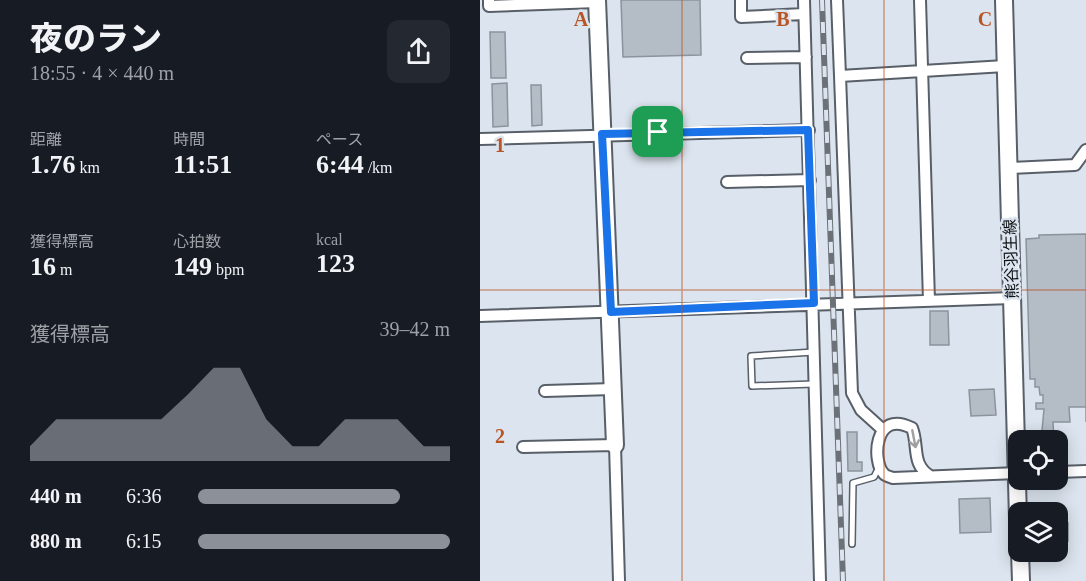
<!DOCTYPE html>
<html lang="ja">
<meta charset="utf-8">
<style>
:root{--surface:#171b24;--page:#242831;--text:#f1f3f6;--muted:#9ea1a6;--accent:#8c9099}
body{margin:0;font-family:"Times New Roman","Noto Sans JP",serif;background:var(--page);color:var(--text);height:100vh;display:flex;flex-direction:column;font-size:22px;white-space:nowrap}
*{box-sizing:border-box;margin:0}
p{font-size:20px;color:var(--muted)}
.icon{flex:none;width:33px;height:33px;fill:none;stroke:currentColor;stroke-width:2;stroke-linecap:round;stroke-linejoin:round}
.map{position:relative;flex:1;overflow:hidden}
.details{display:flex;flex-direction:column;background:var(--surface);width:480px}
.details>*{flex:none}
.tools{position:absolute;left:528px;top:430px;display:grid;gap:12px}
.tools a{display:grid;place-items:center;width:60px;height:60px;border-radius:12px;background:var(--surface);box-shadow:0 3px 15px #0003;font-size:30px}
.pin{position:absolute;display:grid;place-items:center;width:51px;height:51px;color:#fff;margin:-26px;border-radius:12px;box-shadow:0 3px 9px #0006}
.round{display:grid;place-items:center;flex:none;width:63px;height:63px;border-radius:12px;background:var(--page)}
.summary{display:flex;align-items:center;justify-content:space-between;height:102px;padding:0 30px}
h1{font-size:33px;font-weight:800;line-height:45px}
.figures{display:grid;grid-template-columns:repeat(3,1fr);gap:9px;height:102px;padding:6px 30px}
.figures div{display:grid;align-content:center}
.figures b{font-size:26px;font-weight:800}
.figures small{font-size:16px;font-weight:400}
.figures p{font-size:16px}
.chart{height:168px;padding:12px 30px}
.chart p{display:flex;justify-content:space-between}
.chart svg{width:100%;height:108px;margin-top:6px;fill:var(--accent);opacity:.7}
ul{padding:0 30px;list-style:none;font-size:20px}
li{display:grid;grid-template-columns:96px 72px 1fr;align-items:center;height:45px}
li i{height:15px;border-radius:8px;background:var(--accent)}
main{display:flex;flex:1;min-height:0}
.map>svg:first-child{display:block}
</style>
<main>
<section class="details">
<div class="summary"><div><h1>夜のラン</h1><p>18:55 · 4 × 440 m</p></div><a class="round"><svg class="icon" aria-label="share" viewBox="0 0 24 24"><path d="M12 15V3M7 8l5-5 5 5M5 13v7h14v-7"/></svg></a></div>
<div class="figures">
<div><p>距離</p><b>1.76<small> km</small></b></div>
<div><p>時間</p><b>11:51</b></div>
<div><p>ペース</p><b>6:44<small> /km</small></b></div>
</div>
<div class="figures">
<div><p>獲得標高</p><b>16<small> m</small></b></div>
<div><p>心拍数</p><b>149<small> bpm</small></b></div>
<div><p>kcal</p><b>123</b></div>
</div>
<div class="chart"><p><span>獲得標高</span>39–42 m</p>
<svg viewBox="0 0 160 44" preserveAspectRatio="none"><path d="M0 44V38L10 27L20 27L30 27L40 27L50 27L60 17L70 6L80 6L90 27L100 38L110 38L120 27L130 27L140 27L150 38L160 38V44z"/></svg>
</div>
<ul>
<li><b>440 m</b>6:36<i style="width:80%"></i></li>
<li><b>880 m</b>6:15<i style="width:100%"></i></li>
</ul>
</section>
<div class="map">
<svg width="606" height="581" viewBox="0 0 606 581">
<rect width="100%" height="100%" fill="#dce5ef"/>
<path fill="#b4bcc6" stroke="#8b939d" stroke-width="1.5" d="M141 0H220L221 55 143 57Z
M10 32H25L26 78H11Z
M27 83 28 126 13 127 12 84Z
M51 85H61L62 125 52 126Z
M606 234V422V407H589L590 422H573L574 441H561L564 409H556V403H563V395H560L559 387H555V379H550L546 239 559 238V235Z
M450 311H468L469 345H450Z
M514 389 516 415 491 416 489 390Z
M367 432H377V462H382V471H368Z
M510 498 511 532 480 533 479 499Z
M578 523H588V541H578Z"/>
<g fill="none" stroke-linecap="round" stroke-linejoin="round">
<defs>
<path id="lane" d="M334 384 272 386 271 356 334 352
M372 544 373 483 394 477 398 469"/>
<path id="street" d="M9 0V6L117 2
M261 0V17L324 14
M324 0 340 581
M357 0 360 76
M440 0 449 301
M267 58 326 57
M0 139 329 130
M529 168 595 165 606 150
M247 182 330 180
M0 316 532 298
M65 391 133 389
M402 429 381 410 372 393 360 76 525 66
M43 447 135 445 139 581
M578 472 606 471
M450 476C431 464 439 446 432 428 393 408 392 463 404 474 406 476 410 477 413 478L538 473"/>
<path id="secondary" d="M117 0 135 445
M524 0 538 519
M540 552 541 581"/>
</defs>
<use href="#lane" stroke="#585f68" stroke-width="8"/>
<use href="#street" stroke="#585f68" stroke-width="14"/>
<use href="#secondary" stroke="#585f68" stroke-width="20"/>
<use href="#lane" stroke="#fff" stroke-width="5"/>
<use href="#street" stroke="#fff" stroke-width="10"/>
<use href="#secondary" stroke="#fff" stroke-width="16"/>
<defs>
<path id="rail" d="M342 0 363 581"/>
</defs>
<use href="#rail" stroke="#6b7177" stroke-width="6"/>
<use href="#rail" stroke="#dce5ef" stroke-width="4" stroke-dasharray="11" stroke-linecap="butt"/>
</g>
<defs><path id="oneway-shaft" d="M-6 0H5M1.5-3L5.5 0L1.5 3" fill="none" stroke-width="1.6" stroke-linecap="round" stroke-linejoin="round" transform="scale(1.5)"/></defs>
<use stroke="#9e9fa0" href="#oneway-shaft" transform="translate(434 439) rotate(79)"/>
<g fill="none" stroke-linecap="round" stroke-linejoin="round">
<defs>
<path id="route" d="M328 130 334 303 131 312 122 134Z"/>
</defs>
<use href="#route" stroke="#fff" stroke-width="12"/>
<use href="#route" stroke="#1a73e8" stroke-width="8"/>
</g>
<path fill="none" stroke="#b95424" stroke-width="1.5" stroke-opacity="0.55" d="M202 0V581M404 0V581M0 290H606"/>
<g text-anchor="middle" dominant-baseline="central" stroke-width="5" stroke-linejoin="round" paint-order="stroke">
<g font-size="16" fill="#0c0f12" stroke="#dce5ef">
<text transform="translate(531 259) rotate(-92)">熊谷羽生線</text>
</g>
</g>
<g font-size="20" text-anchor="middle" font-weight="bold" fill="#b95424" stroke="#dce5ef" stroke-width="5" stroke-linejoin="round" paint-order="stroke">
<text x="101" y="26">A</text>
<text x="303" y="26">B</text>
<text x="505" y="26">C</text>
<text x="20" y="152">1</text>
<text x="20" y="443">2</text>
</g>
</svg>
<div class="tools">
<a><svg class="icon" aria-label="locate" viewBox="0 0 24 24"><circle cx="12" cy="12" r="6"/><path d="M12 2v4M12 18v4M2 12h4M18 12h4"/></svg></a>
<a><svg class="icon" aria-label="layers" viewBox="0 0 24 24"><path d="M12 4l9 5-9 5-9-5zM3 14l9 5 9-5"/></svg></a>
</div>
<div class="pin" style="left:178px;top:132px;background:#1e9e55"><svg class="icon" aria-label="arrive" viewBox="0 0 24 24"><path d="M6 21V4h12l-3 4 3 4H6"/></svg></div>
</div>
</main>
